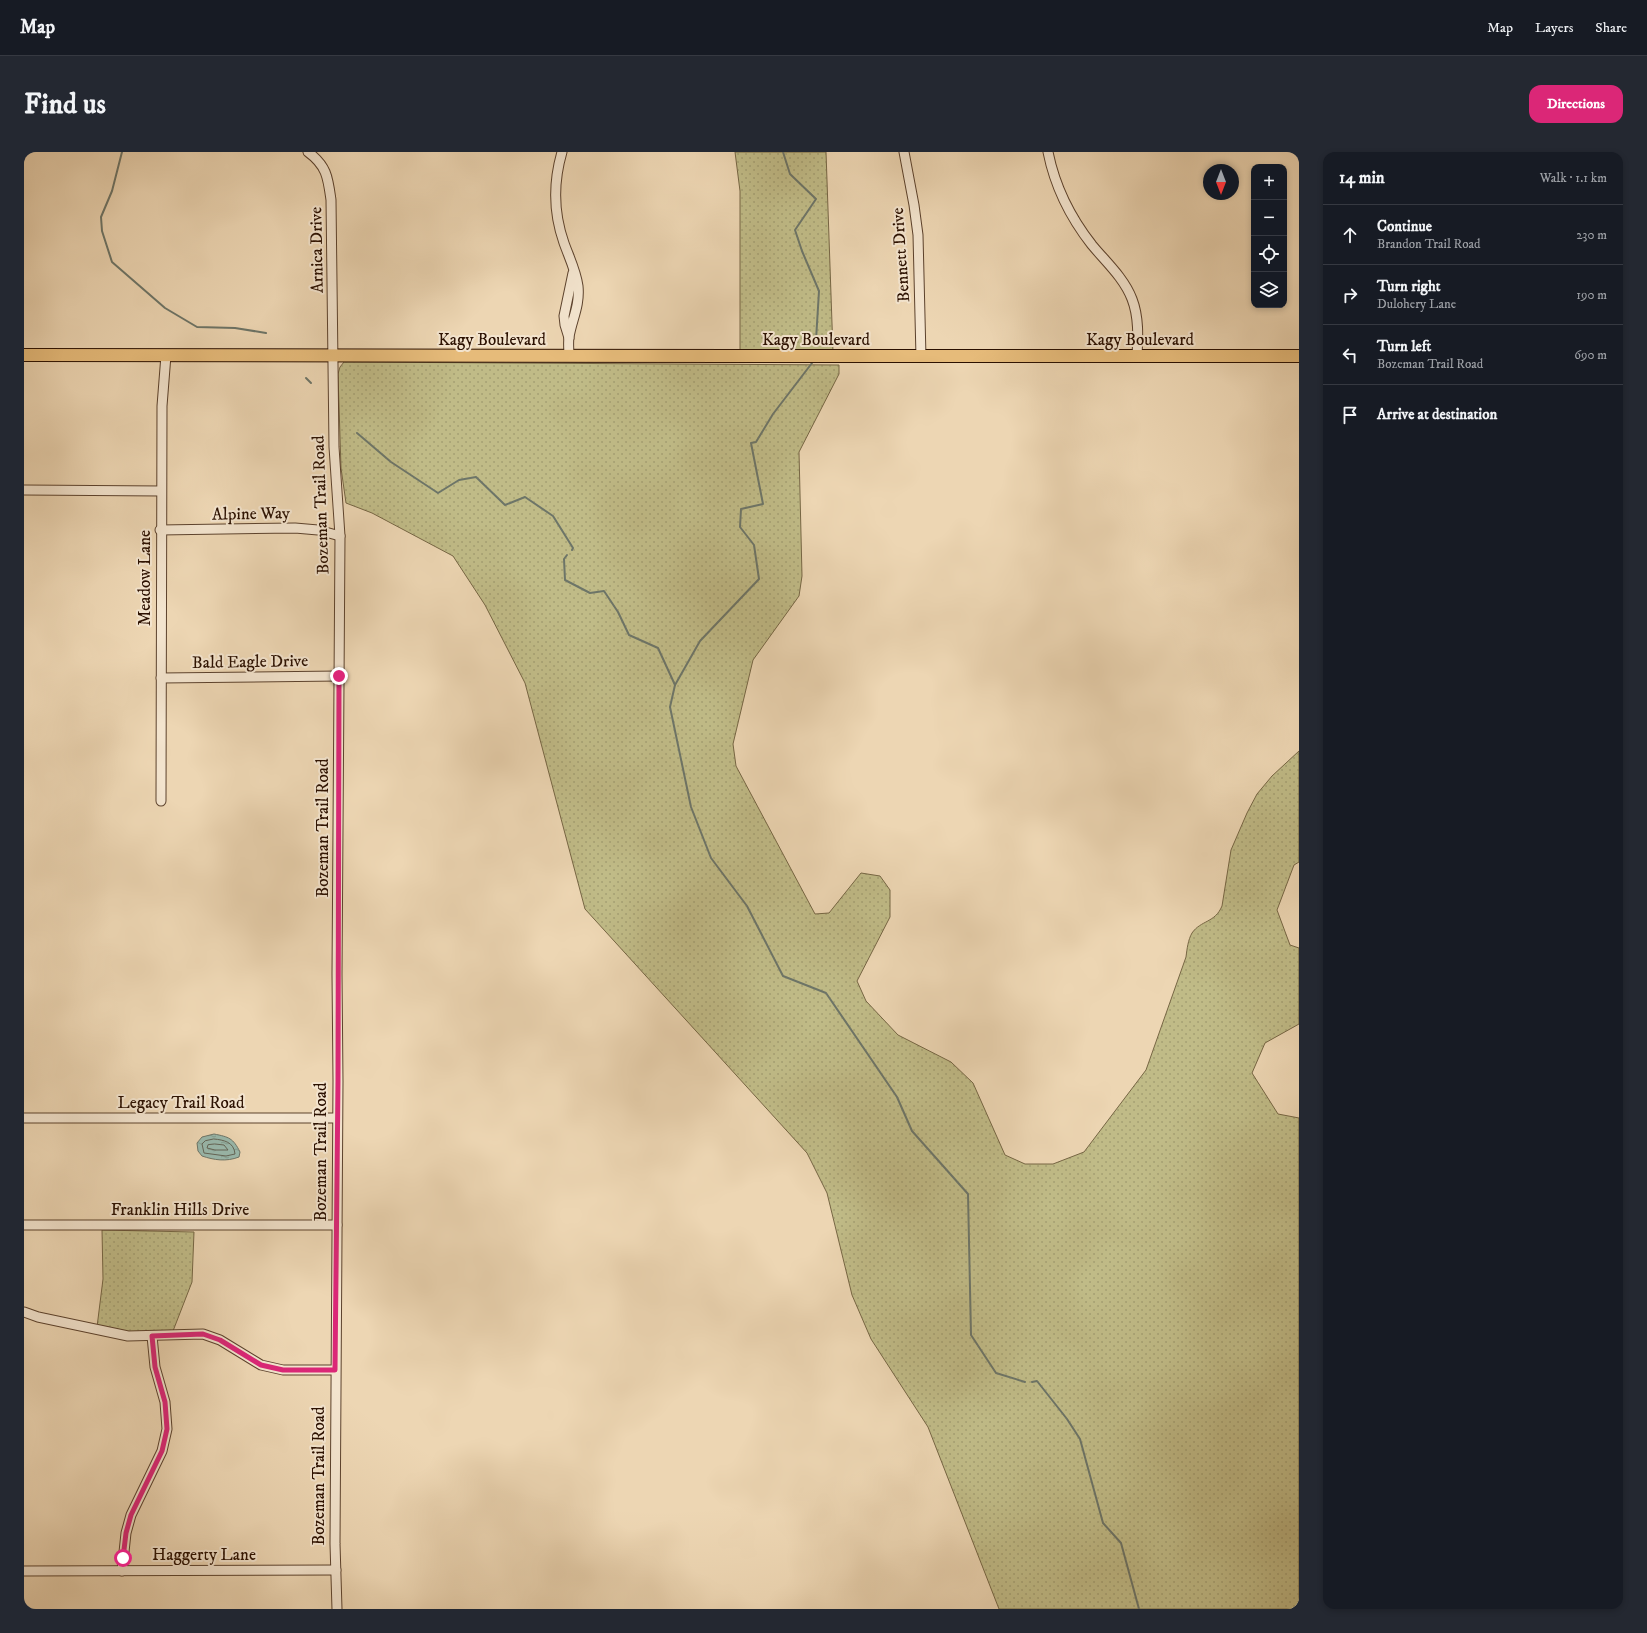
<!DOCTYPE html>
<meta charset="utf-8">
<style>
body{margin:0;font-family:"IM FELL DW Pica",serif;background:#242831;color:#f1f3f6}
.controls{position:absolute;right:12px;top:12px;display:grid;overflow:hidden;border-radius:8px;box-shadow:0 2px 6px #0003}
.controls button{width:36px;height:36px;display:grid;place-items:center;padding:0;border:0;border-bottom:1px solid #363941;background:#171b24;color:#f1f3f6;font:20px sans-serif}
.compass{position:absolute;left:1179px;top:12px;width:36px;height:36px;border-radius:50%;background:#171b24;box-shadow:0 2px 6px #0003;rotate:180deg}
.stop{position:absolute;width:12px;height:12px;margin:-9px;border:3px solid #db2777;border-radius:50%;background:#fff}
.stop.end{background:#db2777;border-color:#fff;box-shadow:0 1px 4px #0008}
.list{margin:0;padding:0;list-style:none}
h2{display:flex;justify-content:space-between;align-items:center;height:52px;margin:0;padding:0 16px;font-size:17px}
h2 small{font-size:13px;font-weight:400;color:#9ea1a6}
.list li{display:grid;grid-template-columns:26px 1fr auto;gap:12px;align-items:center;box-sizing:border-box;height:60px;padding:0 16px;border-top:1px solid #363941}
.list b{display:block;font-size:15px;white-space:nowrap}
.list p{margin:0;font-size:13px;white-space:nowrap;color:#9ea1a6}
.list em{font-size:13px;font-style:normal;color:#9ea1a6}
.icon{flex:none;width:22px;height:22px;fill:none;stroke:currentColor;stroke-width:2;stroke-linecap:round;stroke-linejoin:round}
.map{position:relative;flex:none;width:1275px;height:1457px;overflow:hidden;border-radius:12px}
header{display:flex;align-items:center;gap:24px;box-sizing:border-box;height:56px;padding:0 20px;background:#171b24;border-bottom:1px solid #363941}
header strong{font-size:19px}
nav{display:flex;gap:22px;margin-inline-start:auto;font-size:14px}
.intro{display:flex;align-items:center;justify-content:space-between;box-sizing:border-box;height:96px;padding:0 24px}
h1{margin:0;font-size:28px}
.button{padding:10px 18px;border-radius:12px;background:#db2777;color:#fff;font-size:14px;font-weight:700}
main{display:flex;gap:24px;padding:0 24px}
aside{flex:1;background:#171b24;border-radius:12px;box-shadow:0 2px 6px #0003}
.map>svg:first-child{display:block}
.park{fill:url(#park-dots);stroke:#766644}
.water{fill:url(#water-ripples);stroke:#6d7568}
.lines{fill:none;stroke-linecap:round;stroke-linejoin:round}
.shore{stroke:#626456;stroke-width:1}
.stream{stroke:#6d7568;stroke-width:2}
.minor-casing{stroke:#5c422d;stroke-width:11}
.major-casing{stroke:#2b1000;stroke-width:14}
.minor{stroke:#f3e4ce;stroke-width:9}
.major{stroke:#e6bb7a;stroke-width:12}
.route{stroke:#db2777;stroke-width:5}
.labels{text-anchor:middle;stroke-width:4;stroke-linejoin:round;paint-order:stroke}
.street-label{font-size:17px;fill:#2b1000;stroke:#f3e4ce}
</style>
<header>
<strong>Map</strong>
<nav><a>Map</a><a>Layers</a><a>Share</a></nav>
</header>
<div class="intro"><h1>Find us</h1><a class="button">Directions</a></div>
<main>
<div class="map">
<svg width="1275" height="1457" viewBox="0 0 1275 1457">
<defs>
<pattern id="park-dots" width="8" height="8" patternUnits="userSpaceOnUse"><rect width="8" height="8" fill="#c0bb87"/><path d="M2 2h.1M6 6h.1" fill="none" stroke="#a5a073" stroke-width="1.8" stroke-linecap="round"/></pattern>
<pattern id="water-ripples" width="26" height="14" patternUnits="userSpaceOnUse"><rect width="26" height="14" fill="#99b9ad"/><path d="M2 4q2-2 4 0t4 0M15 11q2-2 4 0t4 0" fill="none" stroke="#849e93"/></pattern>
</defs>
<rect width="100%" height="100%" fill="#edd6b3"/>
<filter id="stains"><feTurbulence type="fractalNoise" baseFrequency=".005" numOctaves="4"/><feColorMatrix values="0 0 0 0 .2 0 0 0 0 .09 0 0 0 0 .02 0 0 0 .5 -.17"/></filter>
<radialGradient id="worn" r=".72"><stop offset=".6" stop-color="#630" stop-opacity="0"/><stop offset="1" stop-color="#630" stop-opacity=".3"/></radialGradient>
<g class="park">
<polygon points="711,0 802,0 809,200 716,201 716,39"/>
<path d="M320 210 815 213V222L775 300 778 424 775 444 729 508 709 592 712 614 791 762 805 761 837 721 856 724 866 738V765L833 829 842 849 874 883 927 910 949 931 981 1003 1001 1012H1029L1060 1000 1122 918 1162 805C1163 797 1164 788 1168 781 1177 768 1191 771 1198 754L1207 698 1223 661 1233 642 1248 624 1275 599V710L1270 713 1253 758 1266 793 1275 796V872L1241 891 1228 921 1254 962 1275 966V1457H975L904 1275 847 1187 828 1143 803 1041 783 1001 561 757 501 531 461 453 429 404 348 361 322 351 317 316 314 222 316 215Z"/>
<polygon points="78,1078 170,1080 168,1130 149,1179 112,1181 73,1175 79,1127"/>
</g>
<path class="water" d="M190 982C205 985 209 986 216 1000L215 1005C202 1010 190 1008 178 1004L174 999 173 991 178 985Z"/>
<g class="lines">
<g class="shore">
<path d="M190 987C200 988 210 990 211 1002L202 1004 180 1001 178 992 181 989Z"/>
<polygon points="191,992 200,993 204,998 191,998 183,996 184,993"/>
</g>
<g class="stream">
<polyline points="98,0 88,39 77,65 78,79 88,110 141,156 173,175 211,176 242,181"/>
<polyline points="759,0 766,22 792,47 771,78 778,99 795,139 792,188"/>
<polyline points="788,208 788,211 749,262 732,290 727,291 739,352 717,357 716,375 730,393 735,427 676,489 651,533 646,555 667,655 687,706 723,754 759,824 802,841 873,945 888,979 944,1042 947,1183 972,1221 1001,1230"/>
<polyline points="282,226 287,231"/>
<polyline points="333,281 367,310 414,341 435,328 452,325 481,353 501,345 529,364 549,396 548,398"/>
<polyline points="543,403 540,407 541,428 566,441 580,439 594,460 605,483 634,496 651,533"/>
<polyline points="1008,1230 1013,1229 1043,1267 1056,1287 1079,1371 1097,1391 1115,1457"/>
</g>
<defs>
<g id="minor">
<path d="M284 0C303 14 304 26 307 48L310 295 316 384 313 822 314 929 311 1392 313 1457"/>
<path d="M538 0C529 31 529 60 540 91 545 105 552 119 554 134 556 154 548 167 545 185 544 191 545 198 545 204"/>
<polyline points="880,0 890,53 894,83 897,205"/>
<path d="M1024 0C1031 35 1046 65 1068 93 1082 110 1100 126 1108 147 1115 165 1114 185 1113 204"/>
<polyline points="545,186 541,173 540,164 549,121"/>
<polyline points="0,338 137,339"/>
<polyline points="136,378 271,376 294,378 316,384"/>
<polyline points="137,526 315,524"/>
<polyline points="137,649 138,254 142,203"/>
<polyline points="0,966 313,966"/>
<polyline points="0,1073 313,1073"/>
<polyline points="0,1160 14,1165 104,1184 179,1182 196,1188 237,1213 259,1218 311,1218"/>
<polyline points="0,1419 312,1418"/>
<polyline points="98,1419 102,1381 107,1363 138,1299 143,1277 141,1250 131,1215 128,1184"/>
</g>
<polyline id="major" points="0,203 713,204 1275,204"/>
</defs>
<use href="#minor" class="minor-casing"/>
<use href="#major" class="major-casing"/>
<use href="#minor" class="minor"/>
<use href="#major" class="major"/>
</g>
<g class="lines">
<polyline class="route" points="99,1406 102,1381 107,1363 138,1299 143,1277 141,1250 131,1215 128,1184 179,1182 196,1188 237,1213 259,1218 311,1218 314,929 315,524"/>
</g>
<g class="labels">
<g class="street-label">
<text transform="translate(292 98) rotate(-91)" y="6">Arnica Drive</text>
<text transform="translate(876 103) rotate(-94)" y="6">Bennett Drive</text>
<text x="468" y="193">Kagy Boulevard</text>
<text x="792" y="193">Kagy Boulevard</text>
<text x="1116" y="193">Kagy Boulevard</text>
<text transform="translate(296 353) rotate(-92)" y="6">Bozeman Trail Road</text>
<text transform="translate(227 361) rotate(-1)" y="6">Alpine Way</text>
<text transform="translate(120 426) rotate(-90)" y="6">Meadow Lane</text>
<text transform="translate(226 509) rotate(-1)" y="6">Bald Eagle Drive</text>
<text transform="translate(298 676) rotate(-90)" y="6">Bozeman Trail Road</text>
<text x="157" y="956">Legacy Trail Road</text>
<text transform="translate(296 1000) rotate(-90)" y="6">Bozeman Trail Road</text>
<text x="156" y="1063">Franklin Hills Drive</text>
<text transform="translate(294 1324) rotate(-90)" y="6">Bozeman Trail Road</text>
<text x="180" y="1408">Haggerty Lane</text>
</g>
</g>
<rect width="100%" height="100%" filter="url(#stains)"/>
<rect width="100%" height="100%" fill="url(#worn)"/>
</svg>
<div class="controls">
<button>+</button>
<button>−</button>
<button><svg class="icon" aria-label="locate" viewBox="0 0 24 24"><circle cx="12" cy="12" r="6"/><path d="M12 2v4M12 18v4M2 12h4M18 12h4"/></svg></button>
<button><svg class="icon" aria-label="layers" viewBox="0 0 24 24"><path d="M12 4l9 5-9 5-9-5zM3 14l9 5 9-5"/></svg></button>
</div>
<svg class="compass" viewBox="-18 -18 36 36"><path d="M0-13l5 13h-10z" fill="#e53935"/><path d="M0 13l5-13h-10z" fill="#9ea1a6"/></svg>
<div class="stop" style="left:99px;top:1406px"></div>
<div class="stop end" style="left:315px;top:524px"></div>
</div>
<aside>
<h2>14 min<small>Walk · 1.1 km</small></h2>
<ul class="list">
<li><svg class="icon" aria-label="ahead" viewBox="0 0 24 24"><path d="M12 20V5M6 11l6-6 6 6"/></svg><div><b>Continue</b><p>Brandon Trail Road</p></div><em>230 m</em></li>
<li><svg class="icon" aria-label="right" viewBox="0 0 24 24"><path d="M7 20v-9h11M14 6l5 5-5 5"/></svg><div><b>Turn right</b><p>Dulohery Lane</p></div><em>190 m</em></li>
<li><svg class="icon" aria-label="left" viewBox="0 0 24 24"><path d="M17 20v-9H6M10 6l-5 5 5 5"/></svg><div><b>Turn left</b><p>Bozeman Trail Road</p></div><em>690 m</em></li>
<li><svg class="icon" aria-label="arrive" viewBox="0 0 24 24"><path d="M6 21V4h12l-3 4 3 4H6"/></svg><div><b>Arrive at destination</b></div></li>
</ul>
</aside>
</main>
